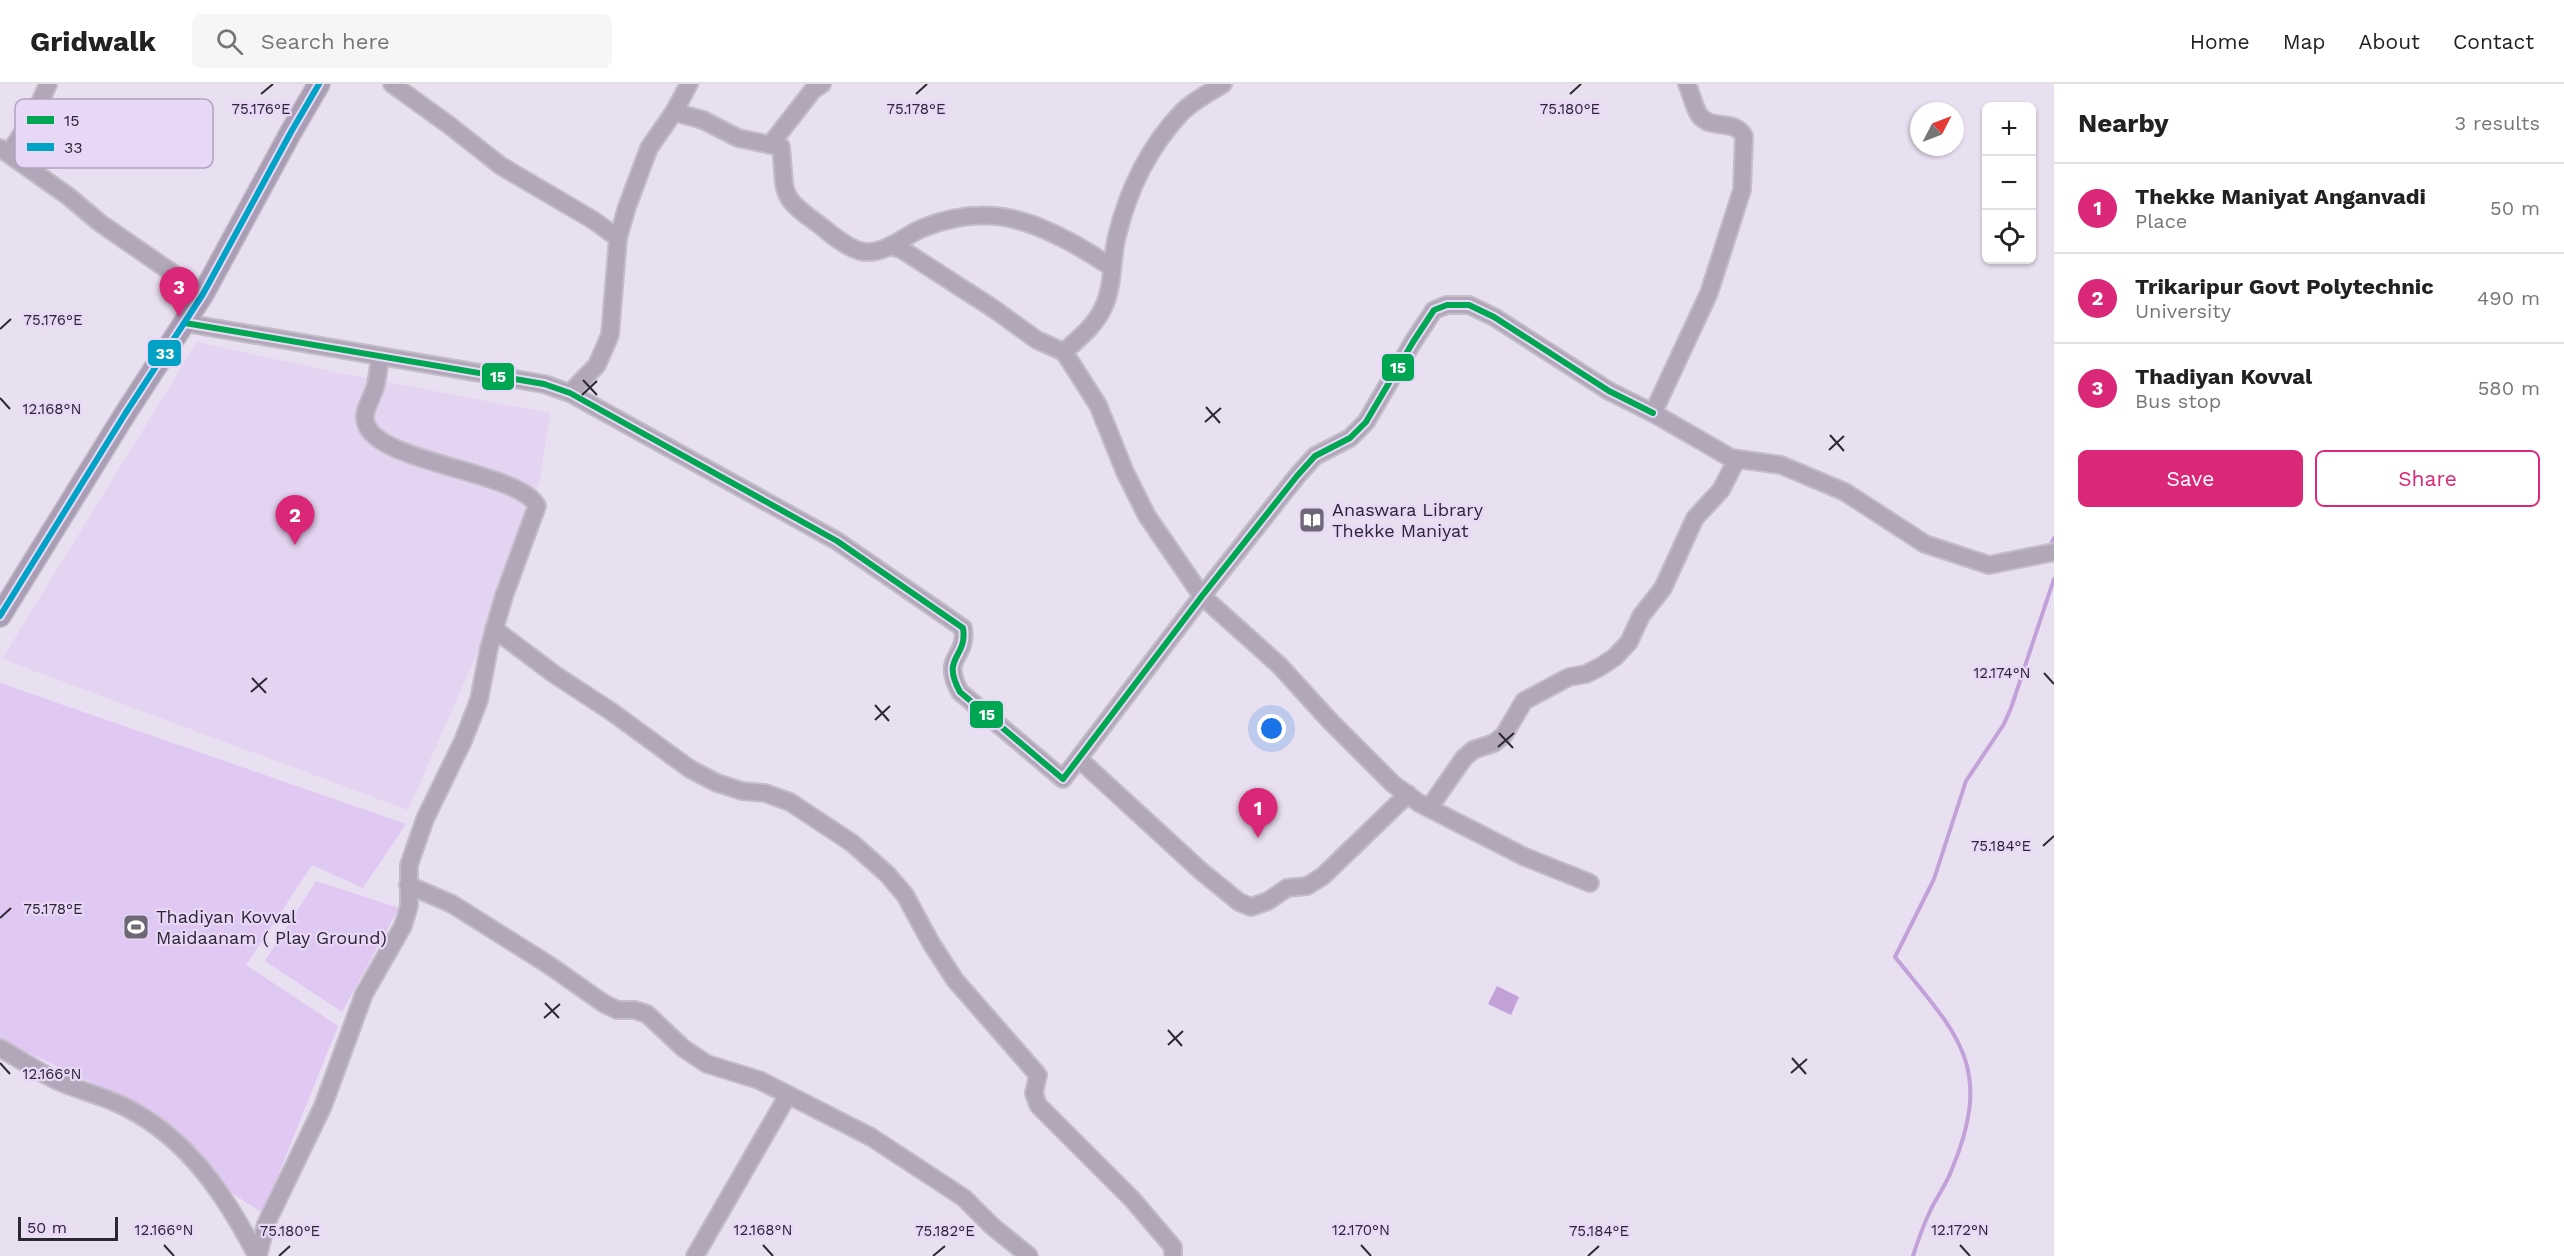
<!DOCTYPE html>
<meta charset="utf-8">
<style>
body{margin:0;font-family:"Work Sans",sans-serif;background:#f6f6f6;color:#222}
.controls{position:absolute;right:18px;top:18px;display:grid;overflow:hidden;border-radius:9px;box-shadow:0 2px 4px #0004}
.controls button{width:54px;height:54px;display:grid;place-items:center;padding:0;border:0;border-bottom:2px solid #e0e0e0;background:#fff;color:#222;font:30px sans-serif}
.compass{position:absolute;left:1910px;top:18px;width:54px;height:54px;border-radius:50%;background:#fff;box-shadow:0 2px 4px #0004;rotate:48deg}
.scale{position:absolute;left:18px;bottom:15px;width:100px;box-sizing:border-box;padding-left:6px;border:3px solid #2d2633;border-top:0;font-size:16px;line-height:21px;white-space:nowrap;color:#2d2633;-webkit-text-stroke:4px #e9d7f8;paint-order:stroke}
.you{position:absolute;left:1272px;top:645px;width:21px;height:21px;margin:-15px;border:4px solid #fff;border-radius:50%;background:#1a73e8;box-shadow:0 0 0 9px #1a73e833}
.badge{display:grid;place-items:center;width:39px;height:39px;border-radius:50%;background:#db2777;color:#fff;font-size:20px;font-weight:700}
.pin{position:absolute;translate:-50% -50px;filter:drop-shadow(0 2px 3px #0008)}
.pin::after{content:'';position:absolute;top:32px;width:21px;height:18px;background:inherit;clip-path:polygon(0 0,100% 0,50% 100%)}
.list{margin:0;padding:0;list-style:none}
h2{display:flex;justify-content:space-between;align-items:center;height:78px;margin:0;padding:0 24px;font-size:26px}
h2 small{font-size:20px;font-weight:400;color:#767676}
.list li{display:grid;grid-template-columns:39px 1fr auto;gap:18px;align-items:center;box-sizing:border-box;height:90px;padding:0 24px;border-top:2px solid #e0e0e0}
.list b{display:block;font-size:22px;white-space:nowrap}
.list p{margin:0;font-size:20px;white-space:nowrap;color:#767676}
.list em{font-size:20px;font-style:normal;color:#767676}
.actions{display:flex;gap:12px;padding:18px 24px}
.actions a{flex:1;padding:14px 0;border:2px solid #db2777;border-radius:9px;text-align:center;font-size:21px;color:#db2777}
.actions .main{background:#db2777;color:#fff}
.icon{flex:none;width:33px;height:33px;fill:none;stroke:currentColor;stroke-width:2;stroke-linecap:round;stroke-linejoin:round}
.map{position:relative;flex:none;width:2054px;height:1172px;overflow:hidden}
header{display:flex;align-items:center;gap:36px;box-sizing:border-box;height:84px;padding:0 30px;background:#fff;border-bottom:2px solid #e0e0e0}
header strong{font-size:28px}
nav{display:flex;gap:33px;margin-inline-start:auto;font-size:21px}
.search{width:420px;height:54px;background:#f6f6f6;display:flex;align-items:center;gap:15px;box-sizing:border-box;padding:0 21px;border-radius:9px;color:#767676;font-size:22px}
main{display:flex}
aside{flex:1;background:#fff}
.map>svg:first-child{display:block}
.built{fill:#e4d3f1}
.green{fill:#dfc8f1}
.water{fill:#c1a1d8}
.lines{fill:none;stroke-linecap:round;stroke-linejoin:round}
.stream{stroke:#c1a1d8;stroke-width:4}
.minor-casing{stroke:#c3bcc9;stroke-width:20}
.major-casing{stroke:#c3bcc9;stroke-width:24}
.minor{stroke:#b1a7b8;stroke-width:16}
.major{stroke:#aa9eb4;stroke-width:21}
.bus-1-casing{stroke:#e9d7f8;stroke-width:10}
.bus-2-casing{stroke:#e9d7f8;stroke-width:10}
.bus-1{stroke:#00a651;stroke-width:6}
.bus-2{stroke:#02a2c6;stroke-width:6}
.ticks{fill:none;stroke:#2d2633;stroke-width:2}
.labels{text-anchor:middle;stroke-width:4.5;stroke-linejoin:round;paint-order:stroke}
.poi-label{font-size:18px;fill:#2d2633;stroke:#e9d7f8;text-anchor:start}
.key{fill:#e9d7f8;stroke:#b1a2bd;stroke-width:1.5}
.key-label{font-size:16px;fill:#2d2633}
.ticks-label{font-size:15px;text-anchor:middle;fill:#2d2633;stroke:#e9d7f8;stroke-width:4.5;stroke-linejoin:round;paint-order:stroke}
.line-badge{stroke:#e9d7f8;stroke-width:2}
.badge-label{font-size:16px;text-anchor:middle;font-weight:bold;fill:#fff}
</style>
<header>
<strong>Gridwalk</strong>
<div class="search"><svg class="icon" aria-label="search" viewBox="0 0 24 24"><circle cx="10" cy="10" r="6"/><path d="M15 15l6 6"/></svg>Search here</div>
<nav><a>Home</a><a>Map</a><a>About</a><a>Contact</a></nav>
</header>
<main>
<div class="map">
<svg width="2054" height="1172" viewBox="0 0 2054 1172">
<rect width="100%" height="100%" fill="#e8dff0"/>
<polygon class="built" points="197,258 339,289 550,329 540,395 496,526 408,726 2,575"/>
<g class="green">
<polygon points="0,599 406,740 363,804 312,781 246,881 338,942 263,1129 221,1102 125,1015 0,955"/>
<polygon points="316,797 399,824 342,928 265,877"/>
</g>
<polygon class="water" points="1497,902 1519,913 1511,931 1488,920"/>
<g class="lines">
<g class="stream">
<polyline points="2052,458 2054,454"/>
<path d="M1913 1172C1918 1156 1924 1140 1931 1125 1938 1111 1947 1099 1952 1085 1995 982 1957 950 1895 873L1934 795 1966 697 2004 640 2011 624 2054 495"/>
</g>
<defs>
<g id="minor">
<polyline points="392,0 449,41 501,82 593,136 618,154"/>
<path d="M1687 0C1691 9 1694 23 1699 31 1711 47 1734 34 1744 52L1742 106 1709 209 1653 329 1731 374 1781 381 1845 408 1925 460 1989 481 2054 468"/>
<path d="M674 28 703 36 738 54 781 63C786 113 778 111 821 142 832 151 846 163 860 167 883 173 903 152 923 144 945 135 970 130 995 132 1033 135 1080 162 1111 183"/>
<polyline points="770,61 813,6 822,0"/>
<polyline points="0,64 68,112 100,139 203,210"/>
<polyline points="9,69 35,30 48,0"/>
<path d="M890 162 901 165 994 225 1037 256 1064 268C1078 255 1095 242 1103 224 1114 202 1111 175 1117 152 1128 106 1149 63 1182 28 1193 17 1210 8 1223 0"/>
<path d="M185 239 544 300 570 309 837 457 963 544C968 575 940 571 960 608L1063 695 1202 512 1297 392 1315 372 1350 354 1366 338 1413 258 1434 226 1447 221H1469L1494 233 1609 307 1653 329"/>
<polyline points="1064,268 1098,321 1125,388 1147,432 1202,512 1279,581 1331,638 1393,700 1419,719 1525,773 1590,799"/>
<polyline points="570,309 597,281 610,251 618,154 627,123 649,64 674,28 689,0"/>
<polyline points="494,545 554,590 612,628 690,685 717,699 742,707 765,709 790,718 852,759 887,790 905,811 931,859 955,896 1038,991 1034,1009 1038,1021 1132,1115 1173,1163 1173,1172"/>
<polyline points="1079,675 1201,787 1239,818 1251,823 1268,817 1287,804 1307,802 1323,792 1408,710"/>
<polyline points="1429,724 1464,674 1473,666 1494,659 1504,651 1524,617 1569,593 1586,590 1600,583 1615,573 1629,558 1641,532 1663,504 1695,434 1721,406 1737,375"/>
<polyline points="408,801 452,820 549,881 603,919 617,926 635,926 647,930 683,964 707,980 759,996 871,1053 964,1114 992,1142 1029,1172"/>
<path d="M0 964C20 975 40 989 60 998 83 1008 108 1013 129 1025 189 1056 227 1114 257 1172"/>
<path d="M258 1172 266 1140 323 1022 364 910 403 842 409 822V781L425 735 463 657 479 616 489 564 504 512 537 422C519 386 368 379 365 335 364 324 374 311 376 300 378 291 379 281 380 272"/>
<polyline points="695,1172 788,1011"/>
</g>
<polyline id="major" points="0,532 125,330 203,210 291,48 319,0"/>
</defs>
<use href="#minor" class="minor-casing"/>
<use href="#major" class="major-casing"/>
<use href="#minor" class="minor"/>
<use href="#major" class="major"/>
<defs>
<path id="bus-1" d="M185 239 544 300 570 309 837 457 963 544C968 575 940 571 960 608L1063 695 1202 512 1297 392 1315 372 1350 354 1366 338 1413 258 1434 226 1447 221H1469L1494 233 1609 307 1653 329"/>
<polyline id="bus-2" points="0,532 125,330 203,210 291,48 319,0"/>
</defs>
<use href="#bus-1" class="bus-1-casing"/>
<use href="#bus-2" class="bus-2-casing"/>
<use href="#bus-1" class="bus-1"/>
<use href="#bus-2" class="bus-2"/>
</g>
<path class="ticks" d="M261 10 273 0M916 10 927 0M1570 10 1581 0M0 245 11 235M583 296 597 311M582 311 597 297M0 314 10 325M1206 323 1220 339M1205 338 1221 324M1830 351 1844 367M1829 366 1844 352M2044 589 2054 600M252 594 266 609M251 608 267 594M875 621 889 637M875 636 890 622M1499 649 1513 664M1498 663 1514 649M2043 762 2054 752M0 834 11 824M545 919 559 934M544 934 560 920M1168 946 1182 962M1168 961 1183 947M1792 974 1806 990M0 979 10 990M1791 989 1807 975M164 1161 174 1172M763 1161 773 1172M1361 1161 1371 1172M1960 1161 1970 1172M279 1172 290 1162M933 1172 945 1162M1588 1172 1599 1162"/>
<defs>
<symbol id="library-square" viewBox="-11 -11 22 22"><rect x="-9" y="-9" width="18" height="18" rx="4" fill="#6e6775" stroke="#e9d7f8"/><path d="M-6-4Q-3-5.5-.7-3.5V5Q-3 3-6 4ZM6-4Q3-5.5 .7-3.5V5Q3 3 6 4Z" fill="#fff"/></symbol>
<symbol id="stadium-square" viewBox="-11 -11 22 22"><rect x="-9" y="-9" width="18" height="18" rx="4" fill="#6e6775" stroke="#e9d7f8"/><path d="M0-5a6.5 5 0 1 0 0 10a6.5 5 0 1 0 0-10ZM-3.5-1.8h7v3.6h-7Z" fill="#fff"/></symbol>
</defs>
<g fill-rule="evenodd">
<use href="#library-square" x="1297" y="421" width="30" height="30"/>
<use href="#stadium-square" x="121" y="828" width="30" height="30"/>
</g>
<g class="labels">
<g class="poi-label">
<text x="1332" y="432">Anaswara Library<tspan x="1332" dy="21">Thekke Maniyat</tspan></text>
<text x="156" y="839">Thadiyan Kovval<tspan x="156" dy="21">Maidaanam ( Play Ground)</tspan></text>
</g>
</g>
<rect x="15" y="15" width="198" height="69" rx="9" class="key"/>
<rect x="27" y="32" width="27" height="8" fill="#00a651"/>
<rect x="27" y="59" width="27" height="8" fill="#02a2c6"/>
<g class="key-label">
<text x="64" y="42">15</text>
<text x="64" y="69">33</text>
</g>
<g class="ticks-label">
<text x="261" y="30">75.176°E</text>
<text x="916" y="30">75.178°E</text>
<text x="1570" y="30">75.180°E</text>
<text x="53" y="241">75.176°E</text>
<text x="52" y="330">12.168°N</text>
<text x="2002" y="594">12.174°N</text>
<text x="2001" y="767">75.184°E</text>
<text x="53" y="830">75.178°E</text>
<text x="52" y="995">12.166°N</text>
<text x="164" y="1151">12.166°N</text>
<text x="763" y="1151">12.168°N</text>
<text x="1361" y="1151">12.170°N</text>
<text x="1960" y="1151">12.172°N</text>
<text x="290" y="1152">75.180°E</text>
<text x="945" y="1152">75.182°E</text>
<text x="1599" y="1152">75.184°E</text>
</g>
<g class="line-badge">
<rect x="147" y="255" width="35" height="28" rx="6" fill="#02a2c6"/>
<rect x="1381" y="269" width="34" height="29" rx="6" fill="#00a651"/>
<rect x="481" y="278" width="34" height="29" rx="6" fill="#00a651"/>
<rect x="969" y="616" width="35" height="29" rx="6" fill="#00a651"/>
</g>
<g class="badge-label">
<text x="165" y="275">33</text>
<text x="1398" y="289">15</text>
<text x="498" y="298">15</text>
<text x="987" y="636">15</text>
</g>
</svg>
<div class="controls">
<button>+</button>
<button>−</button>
<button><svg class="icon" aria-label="locate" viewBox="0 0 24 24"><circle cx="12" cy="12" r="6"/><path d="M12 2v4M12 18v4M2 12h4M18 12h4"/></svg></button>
</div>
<svg class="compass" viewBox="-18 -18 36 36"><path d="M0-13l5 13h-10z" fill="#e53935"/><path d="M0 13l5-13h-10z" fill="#767676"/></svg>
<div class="scale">50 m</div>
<div class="you"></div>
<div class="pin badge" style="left:1258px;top:754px">1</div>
<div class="pin badge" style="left:295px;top:461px">2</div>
<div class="pin badge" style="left:179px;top:233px">3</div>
</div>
<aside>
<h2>Nearby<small>3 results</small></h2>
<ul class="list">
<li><span class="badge">1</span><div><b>Thekke Maniyat Anganvadi</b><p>Place</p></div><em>50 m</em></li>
<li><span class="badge">2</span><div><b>Trikaripur Govt Polytechnic</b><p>University</p></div><em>490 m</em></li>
<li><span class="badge">3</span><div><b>Thadiyan Kovval</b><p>Bus stop</p></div><em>580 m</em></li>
</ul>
<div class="actions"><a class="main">Save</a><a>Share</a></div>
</aside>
</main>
